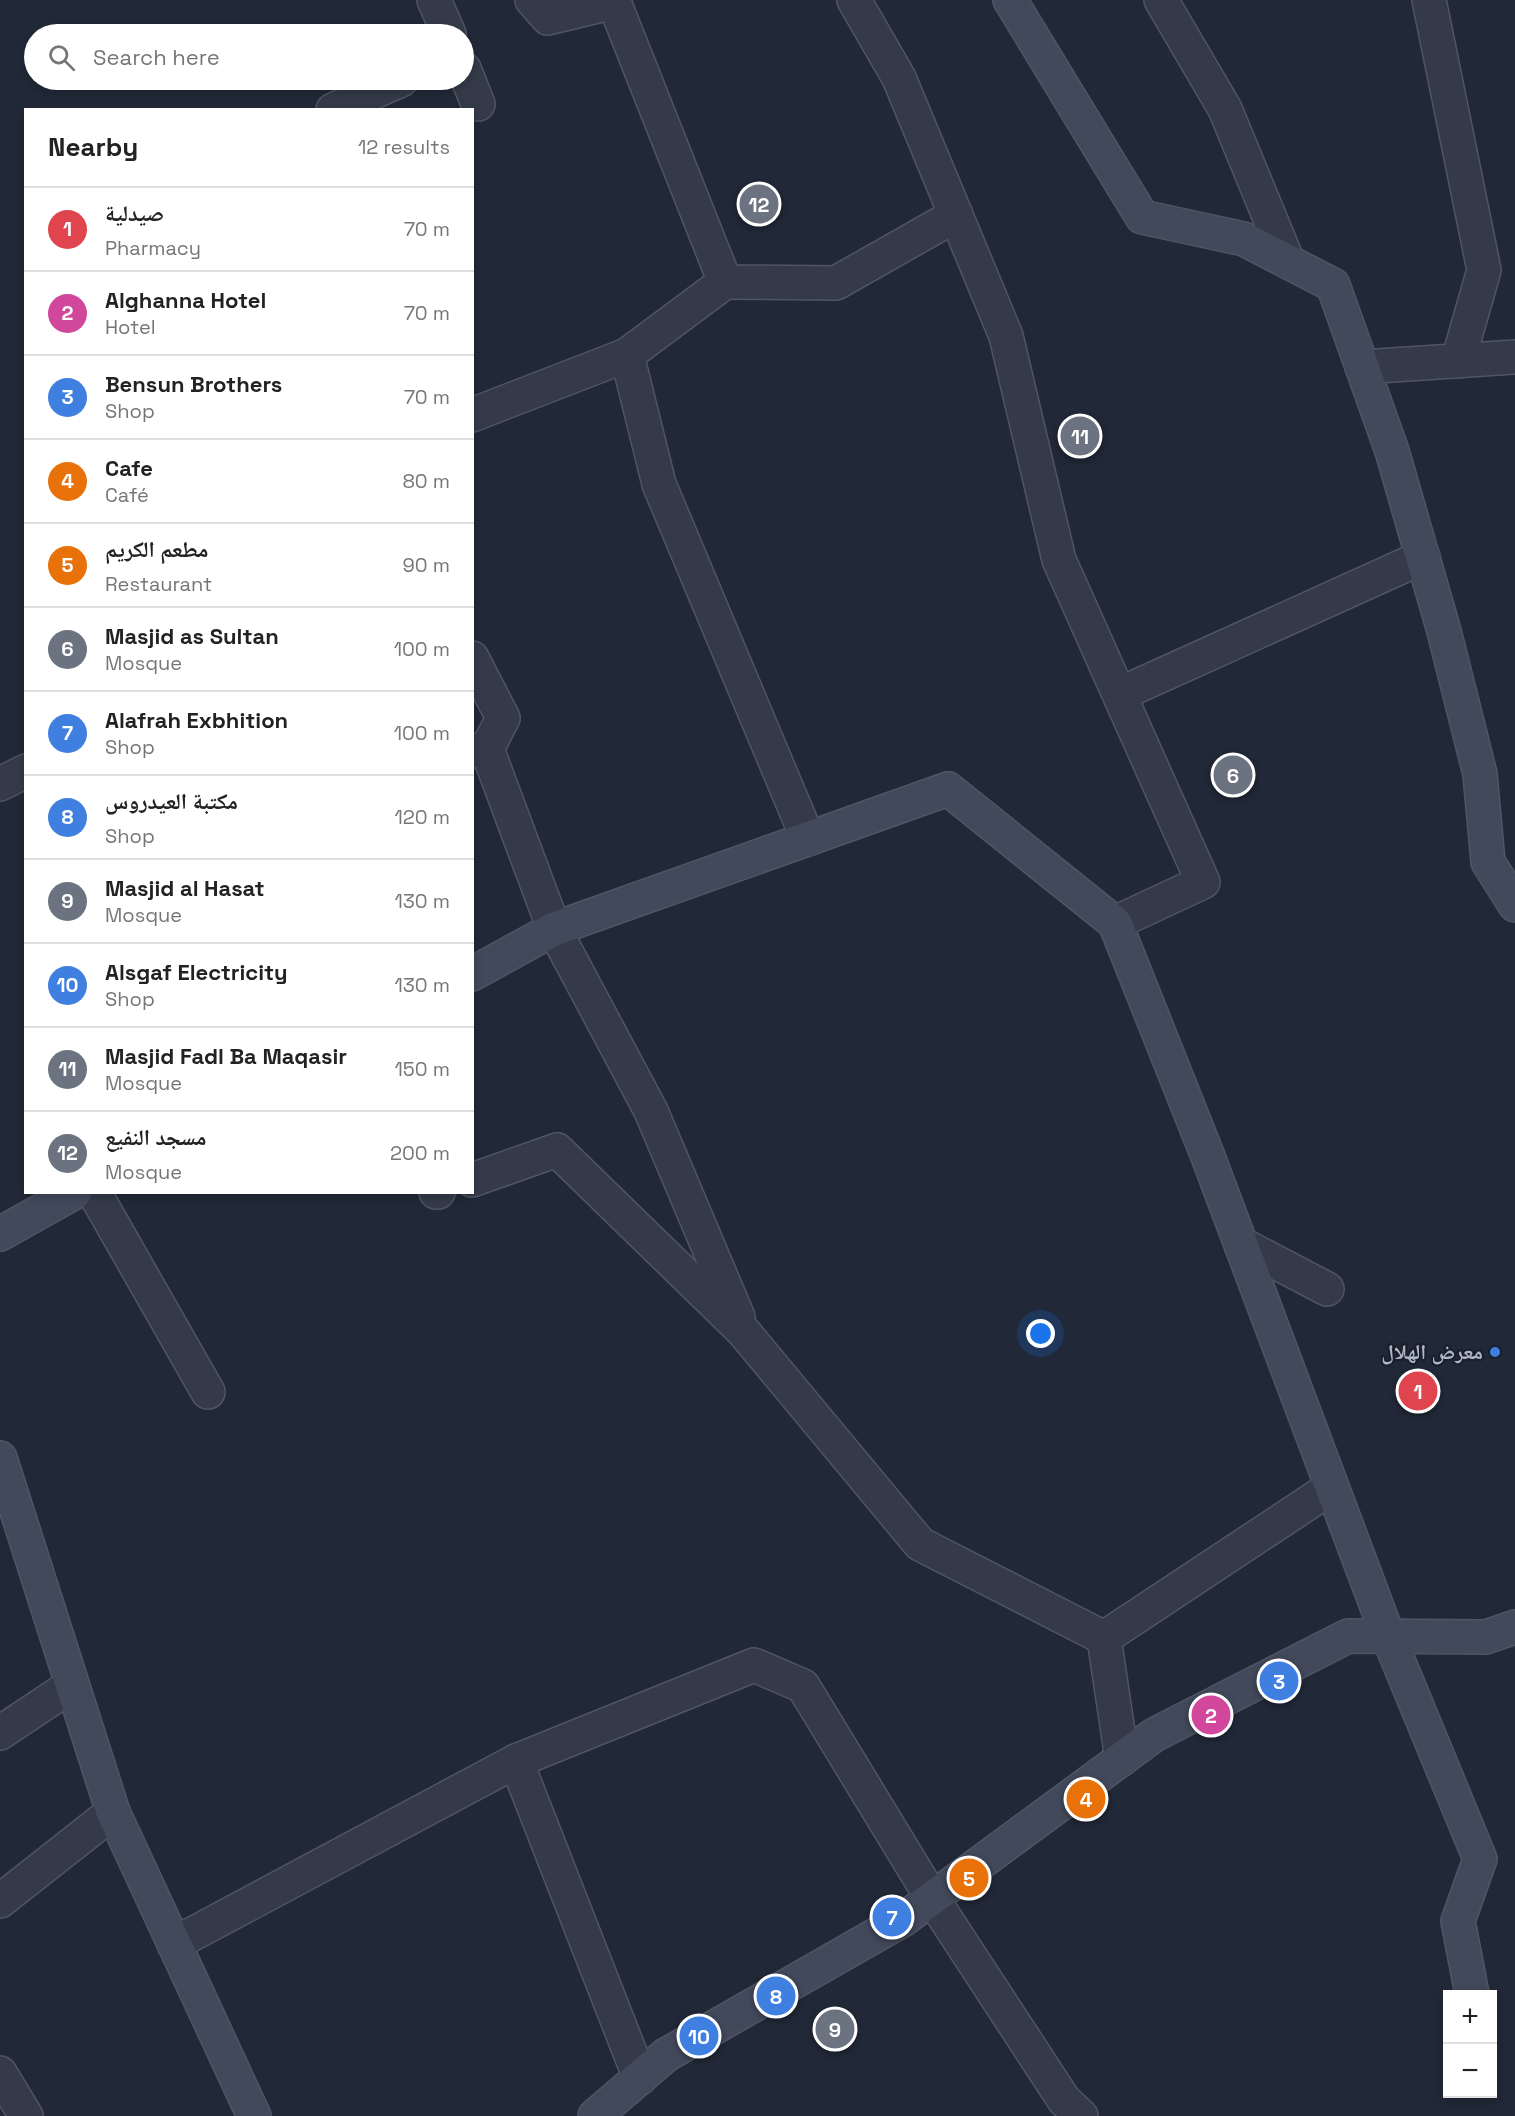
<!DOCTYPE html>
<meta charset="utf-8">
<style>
body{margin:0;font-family:"Space Grotesk","Noto Naskh Arabic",sans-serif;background:#f6f6f6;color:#222}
.controls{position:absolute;right:18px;bottom:18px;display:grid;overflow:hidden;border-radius:0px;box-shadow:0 3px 9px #0003}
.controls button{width:54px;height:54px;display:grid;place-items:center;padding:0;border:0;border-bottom:2px solid #e0e0e0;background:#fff;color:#222;font:30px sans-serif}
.you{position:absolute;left:1041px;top:1334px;width:21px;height:21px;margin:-15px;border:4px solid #fff;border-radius:50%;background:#1a73e8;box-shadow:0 0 0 9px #1a73e833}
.badge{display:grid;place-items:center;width:39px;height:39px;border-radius:50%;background:#d93025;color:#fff;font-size:20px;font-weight:700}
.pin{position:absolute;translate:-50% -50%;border:3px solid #fff;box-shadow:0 2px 6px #0006}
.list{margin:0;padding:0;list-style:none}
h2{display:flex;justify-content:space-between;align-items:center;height:78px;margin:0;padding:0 24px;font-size:26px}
h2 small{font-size:20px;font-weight:400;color:#767676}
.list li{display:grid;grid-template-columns:39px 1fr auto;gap:18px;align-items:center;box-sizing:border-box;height:84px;padding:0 24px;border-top:2px solid #e0e0e0}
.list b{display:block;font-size:22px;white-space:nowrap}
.list p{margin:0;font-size:20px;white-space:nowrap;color:#767676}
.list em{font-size:20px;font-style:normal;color:#767676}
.icon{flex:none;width:33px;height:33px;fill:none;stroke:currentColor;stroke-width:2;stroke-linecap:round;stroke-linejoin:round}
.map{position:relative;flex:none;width:1515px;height:2116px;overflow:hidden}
.search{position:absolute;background:#fff;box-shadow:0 3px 9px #0003;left:24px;top:24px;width:450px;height:66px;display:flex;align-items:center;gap:15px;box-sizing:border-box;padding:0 21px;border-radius:33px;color:#767676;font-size:22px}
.panel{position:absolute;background:#fff;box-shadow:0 3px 9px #0003;left:24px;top:108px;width:450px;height:1086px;border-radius:0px}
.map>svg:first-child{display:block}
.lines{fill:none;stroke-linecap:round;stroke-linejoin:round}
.street-casing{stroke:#4f5562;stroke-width:36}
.secondary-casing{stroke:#4f5562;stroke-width:36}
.street{stroke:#343a48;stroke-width:33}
.secondary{stroke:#42495b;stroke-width:33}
.shop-dot{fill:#3f7fe0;stroke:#1a1f2c;stroke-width:2}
.labels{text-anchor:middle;stroke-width:4.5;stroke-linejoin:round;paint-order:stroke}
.poi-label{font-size:21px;font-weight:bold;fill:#aeb5c4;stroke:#1a1f2c;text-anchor:end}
</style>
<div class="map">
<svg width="1515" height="2116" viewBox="0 0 1515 2116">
<rect width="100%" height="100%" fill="#212837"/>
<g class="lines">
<defs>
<g id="street">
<polyline points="434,0 449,34"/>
<polyline points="532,0 548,18 614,2 725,282 836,283 956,215"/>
<polyline points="854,0 899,78 1006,336 1059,560 1203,882 1115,923"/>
<polyline points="1161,0 1225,109 1288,262"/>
<polyline points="1429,0 1484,270 1458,361"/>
<polyline points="464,69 478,104"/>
<polyline points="333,110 401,80"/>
<polyline points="627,355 659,484 808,839"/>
<polyline points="1362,367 1515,357"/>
<polyline points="472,415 627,355 725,282"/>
<polyline points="472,658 503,718 487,749"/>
<polyline points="1120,694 1423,557"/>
<polyline points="472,751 487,749 554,929 651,1111 738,1317"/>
<polyline points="0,784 26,771"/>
<polyline points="472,1180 557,1150 743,1331 920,1544 1104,1638"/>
<polyline points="94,1192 208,1392"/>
<polyline points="436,1192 438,1192"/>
<polyline points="1241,1244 1327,1289"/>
<polyline points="0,1733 72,1685"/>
<polyline points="1122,1759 1104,1638 1332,1487"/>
<polyline points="516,1761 640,2078"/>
<polyline points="0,1901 113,1812"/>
<polyline points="174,1944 516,1761 754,1665 803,1686 932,1898 1064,2100 1081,2116"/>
<polyline points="0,2073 26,2116"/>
</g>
<g id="secondary">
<polyline points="1010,0 1142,217 1244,239 1333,285 1392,451 1444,631 1480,774 1488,862 1515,905"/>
<polyline points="472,974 554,929 948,789 1115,923 1207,1154 1388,1636 1480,1859 1458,1921 1472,1994"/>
<polyline points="0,1234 75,1192"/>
<polyline points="0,1458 113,1812 254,2116"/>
<polyline points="595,2116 666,2055 904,1919 1154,1735 1348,1636 1486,1637 1515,1627"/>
</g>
</defs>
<use href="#street" class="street-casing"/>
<use href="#secondary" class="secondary-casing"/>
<use href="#street" class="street"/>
<use href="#secondary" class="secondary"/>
</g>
<circle class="shop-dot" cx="1495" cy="1352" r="6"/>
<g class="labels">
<g class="poi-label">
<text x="1483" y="1359">معرض الهلال</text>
</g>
</g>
</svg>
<div class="controls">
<button>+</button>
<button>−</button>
</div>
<div class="you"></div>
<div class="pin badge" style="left:1418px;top:1391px;background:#e0444e">1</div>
<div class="pin badge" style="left:1211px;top:1715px;background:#d1479c">2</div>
<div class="pin badge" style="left:1279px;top:1681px;background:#3f7fe0">3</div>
<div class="pin badge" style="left:1086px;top:1799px;background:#e8710a">4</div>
<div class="pin badge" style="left:969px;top:1878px;background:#e8710a">5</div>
<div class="pin badge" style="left:1233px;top:775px;background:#6b7280">6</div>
<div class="pin badge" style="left:892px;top:1917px;background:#3f7fe0">7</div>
<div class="pin badge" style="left:776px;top:1996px;background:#3f7fe0">8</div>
<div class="pin badge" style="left:835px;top:2029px;background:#6b7280">9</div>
<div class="pin badge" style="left:699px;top:2036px;background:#3f7fe0">10</div>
<div class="pin badge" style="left:1080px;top:436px;background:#6b7280">11</div>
<div class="pin badge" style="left:759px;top:204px;background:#6b7280">12</div>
<div class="search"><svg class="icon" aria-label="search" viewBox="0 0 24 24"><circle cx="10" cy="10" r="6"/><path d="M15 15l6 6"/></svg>Search here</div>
<section class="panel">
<h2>Nearby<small>12 results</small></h2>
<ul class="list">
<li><span class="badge" style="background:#e0444e">1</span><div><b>صيدلية</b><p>Pharmacy</p></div><em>70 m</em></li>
<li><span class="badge" style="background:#d1479c">2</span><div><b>Alghanna Hotel</b><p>Hotel</p></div><em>70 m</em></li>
<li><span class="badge" style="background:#3f7fe0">3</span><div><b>Bensun Brothers</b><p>Shop</p></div><em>70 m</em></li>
<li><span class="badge" style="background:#e8710a">4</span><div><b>Cafe</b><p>Café</p></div><em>80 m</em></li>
<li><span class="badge" style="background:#e8710a">5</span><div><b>مطعم الكريم</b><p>Restaurant</p></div><em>90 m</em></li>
<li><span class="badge" style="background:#6b7280">6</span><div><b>Masjid as Sultan</b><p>Mosque</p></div><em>100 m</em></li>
<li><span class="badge" style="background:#3f7fe0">7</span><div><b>Alafrah Exbhition</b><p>Shop</p></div><em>100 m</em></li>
<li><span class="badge" style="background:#3f7fe0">8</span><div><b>مكتبة العيدروس</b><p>Shop</p></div><em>120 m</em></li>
<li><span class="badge" style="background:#6b7280">9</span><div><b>Masjid al Hasat</b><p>Mosque</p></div><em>130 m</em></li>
<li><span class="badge" style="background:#3f7fe0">10</span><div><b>Alsgaf Electricity</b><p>Shop</p></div><em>130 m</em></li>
<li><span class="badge" style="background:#6b7280">11</span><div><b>Masjid Fadl Ba Maqasir</b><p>Mosque</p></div><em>150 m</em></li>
<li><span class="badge" style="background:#6b7280">12</span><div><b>مسجد النفيع</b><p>Mosque</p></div><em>200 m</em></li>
</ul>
</section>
</div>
